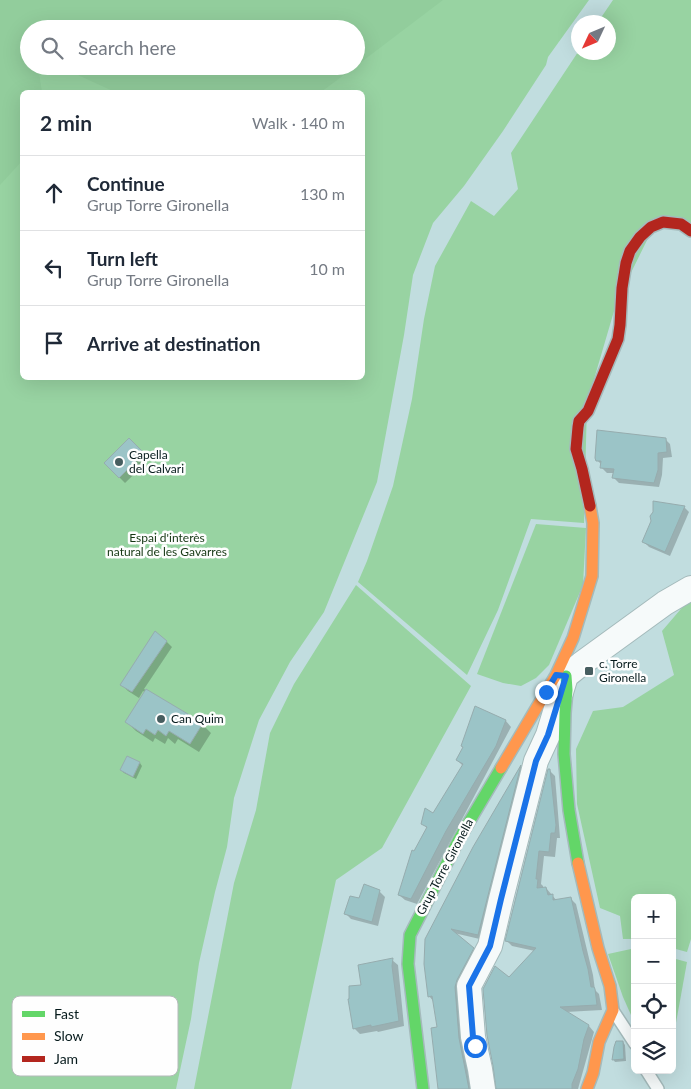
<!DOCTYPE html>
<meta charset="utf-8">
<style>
body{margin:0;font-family:Lato,sans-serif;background:#f2f2f3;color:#1f2937}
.controls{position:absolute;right:15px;bottom:15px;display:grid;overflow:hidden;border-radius:8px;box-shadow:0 5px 20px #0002}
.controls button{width:45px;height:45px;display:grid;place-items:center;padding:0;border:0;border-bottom:1px solid #e0e1e3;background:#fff;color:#1f2937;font:25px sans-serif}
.compass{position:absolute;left:571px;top:15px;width:45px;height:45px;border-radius:50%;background:#fff;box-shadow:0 5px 20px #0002;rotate:226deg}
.stop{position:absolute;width:15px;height:15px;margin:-11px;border:4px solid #1a73e8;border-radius:50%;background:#fff}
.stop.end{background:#1a73e8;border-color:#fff;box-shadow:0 1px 5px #0008}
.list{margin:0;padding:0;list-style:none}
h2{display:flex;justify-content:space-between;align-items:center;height:65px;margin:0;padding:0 20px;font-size:21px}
h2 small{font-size:16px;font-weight:400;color:#747a83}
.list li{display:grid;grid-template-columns:32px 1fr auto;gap:15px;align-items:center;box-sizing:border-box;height:75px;padding:0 20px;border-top:1px solid #e0e1e3}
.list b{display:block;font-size:19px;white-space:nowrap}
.list p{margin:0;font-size:16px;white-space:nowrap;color:#747a83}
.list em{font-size:16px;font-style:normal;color:#747a83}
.icon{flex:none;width:28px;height:28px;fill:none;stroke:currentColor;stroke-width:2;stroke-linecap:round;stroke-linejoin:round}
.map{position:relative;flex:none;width:691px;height:1089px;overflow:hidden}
.search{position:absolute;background:#fff;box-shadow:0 5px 20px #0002;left:20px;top:20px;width:345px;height:55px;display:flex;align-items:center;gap:12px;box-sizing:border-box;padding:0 18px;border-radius:28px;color:#747a83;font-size:19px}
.panel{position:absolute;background:#fff;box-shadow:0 5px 20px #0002;left:20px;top:90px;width:345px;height:290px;border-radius:8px}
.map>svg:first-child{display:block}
.green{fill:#98d3a2;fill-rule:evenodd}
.forest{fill:#92cd9c}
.shadow{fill:#0003}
.building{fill:#9bc4c7;stroke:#96acae}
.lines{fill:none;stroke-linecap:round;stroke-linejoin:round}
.lane-casing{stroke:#a4babb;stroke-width:14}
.street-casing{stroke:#a4babb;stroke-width:26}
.fast-casing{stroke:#a4babb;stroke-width:14}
.slow-casing{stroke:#a4babb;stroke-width:14}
.jam-casing{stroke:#a4babb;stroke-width:14}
.lane{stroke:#f6fafa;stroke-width:11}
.street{stroke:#f6fafa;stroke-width:24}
.fast{stroke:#63d668;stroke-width:11}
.slow{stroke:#ff974d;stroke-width:11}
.jam{stroke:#b3261e;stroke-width:11}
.route{stroke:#1a73e8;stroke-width:6}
.poi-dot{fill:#475e60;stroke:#fefefe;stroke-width:2}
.labels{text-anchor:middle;stroke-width:5;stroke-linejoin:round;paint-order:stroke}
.poi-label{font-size:12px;fill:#061a1c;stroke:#fefefe;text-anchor:start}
.park-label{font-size:12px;fill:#163814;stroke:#fefefe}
.street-label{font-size:12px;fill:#061a1c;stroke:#fefefe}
.key{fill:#fefefe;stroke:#b4baba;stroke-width:1}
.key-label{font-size:14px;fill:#061a1c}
</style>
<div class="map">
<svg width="691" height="1089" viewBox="0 0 691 1089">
<rect width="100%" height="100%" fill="#c1dddf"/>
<g class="green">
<path d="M0 0H589L548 57 546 65 503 131 464 186 433 223 413 275 404 335 377 482 324 612 290 662 259 720 234 798 227 847 215 892 199 963 191 1019 176 1089H0ZM29 29H356V66H29ZM22 92H362V378H22Z"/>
<polygon points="613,0 691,0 691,224 658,218 617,301 587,403 584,523 531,519 498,610 467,675 358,582 367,561 393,486 412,399 424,319 435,266 471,201 494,216 518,189 511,153 578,52 608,52 608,22 598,22"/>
<polygon points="536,524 586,528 583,585 549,665 536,678 521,686 503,683 477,674"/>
<polygon points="356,585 471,686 382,848 336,880 291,1089 194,1089 234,883 256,810 270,733 294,684"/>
<polygon points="691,601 691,939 687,952 672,948 672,898 635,898 635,939 623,939 620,916 600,908 577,804 576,749 593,711 623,707 674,675 662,631 686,603"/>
<polygon points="631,949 635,950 635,1024 623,997 608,954"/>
<polygon points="672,958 687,962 672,1045"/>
</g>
<g class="forest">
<polygon points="0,0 443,0 356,66 356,29 29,29 29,66 38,66 42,92 22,92 22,161 0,185"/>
<polygon points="58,66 356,66 321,92 115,92"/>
</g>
<g class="shadow">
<polygon points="665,439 670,444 672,457 663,458 662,475 659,487 619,483 614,478 614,473 607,473 602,468 602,465 597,460"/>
<polygon points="129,440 149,460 125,483 105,463"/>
<polygon points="684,507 689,512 670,556 649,547 644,542"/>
<polygon points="166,641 172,647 144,689 202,724 211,733 199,752 178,739 175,744 168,738 165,744 155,738 153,742 136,731 127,722 145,692 143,691 139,698 128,691 122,685"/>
<polygon points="475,708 506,721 511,727 417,904 405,900 399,895 415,853 427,828 422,823 433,815 463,766 457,760 464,747"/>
<polygon points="128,757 140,763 142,766 136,779 124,773 121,770"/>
<polygon points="521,767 526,772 484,940 454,933 478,954 473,1089 440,1089 439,1028 434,1002 429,996 474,847"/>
<polygon points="549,770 555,776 560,838 557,838 555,857 544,856 541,884 543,886 543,888 546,888 557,901 570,898 576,904 593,975 595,990 599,994 602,1010 566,1012 589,1026 594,1032 578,1089 498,1089 509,979 535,951 512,946 507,941"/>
<polygon points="379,891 385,897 378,926 351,919 346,914 360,900"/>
<polygon points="392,960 398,965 404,1026 378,1032 377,1031 360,1034 354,1028"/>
<polygon points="623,1042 625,1045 626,1061 615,1062 613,1059"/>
</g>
<g class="building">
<polygon points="597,430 666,438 667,452 658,453 658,470 654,483 612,478 614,469 600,468 601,461 596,461 595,458"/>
<polygon points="129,438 144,453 119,478 104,463"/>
<polygon points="653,501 685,506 665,552 642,542 651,521 650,516 653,512"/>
<polygon points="155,631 167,641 132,692 120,685"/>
<polygon points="146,689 203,723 190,744 169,731 166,736 158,730 155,735 146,729 143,734 125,722"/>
<polygon points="475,706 506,720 496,746 446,831 411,899 398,895 412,850 414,851 427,827 421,824 425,808 433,813 463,764 456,760 463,747 461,746"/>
<polygon points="127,756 140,762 133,777 120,770"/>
<polygon points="521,765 478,935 451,929 474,948 457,980 455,987 459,1038 469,1089 438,1089 431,1028 437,1027 432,996 428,997 424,964 425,939 473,847"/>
<polygon points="548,769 550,769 556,825 555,833 551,833 549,852 539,851 536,879 538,879 537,888 546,887 548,895 553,894 553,900 571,897 583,951 588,969 591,987 594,987 595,989 597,1005 560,1007 589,1025 584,1039 578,1069 572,1084 572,1089 496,1089 493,1066 487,1035 483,989 495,966 509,977 536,948 505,941"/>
<polygon points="364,884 380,890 372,922 344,914 350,896 359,898"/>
<polygon points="393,958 392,966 399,1021 371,1027 371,1025 353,1029 348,999 349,999 349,986 361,985 358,965"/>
<polygon points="616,1041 623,1041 624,1059 612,1060 614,1047"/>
</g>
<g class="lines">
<defs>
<g id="lane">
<polyline points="614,1012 635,1044"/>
<polyline points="646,1070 658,1089"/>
</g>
<polyline id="street" points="483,1089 480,1069 473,1037 469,986 490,946 501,899 536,761 548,735 566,676 581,664 665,603 691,588"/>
<g id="fast">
<polyline points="566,676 567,690 565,713 564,754 569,810 578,863"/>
<polyline points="423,1089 408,964 410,935 459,839 501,768"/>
</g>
<g id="slow">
<polyline points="501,768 556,675 573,638 592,576 593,523 590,506"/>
<polyline points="578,863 598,948 610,986 613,1010 599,1042 593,1073 587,1089"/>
</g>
<polyline id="jam" points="590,506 582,469 576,449 578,427 579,421 588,411 618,339 620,325 622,288 626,263 630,251 640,237 651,227 663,222 681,224 691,231"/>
</defs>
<use href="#lane" class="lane-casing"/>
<use href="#street" class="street-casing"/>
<use href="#fast" class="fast-casing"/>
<use href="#slow" class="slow-casing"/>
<use href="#jam" class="jam-casing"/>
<use href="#lane" class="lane"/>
<use href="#street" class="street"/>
<use href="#fast" class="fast"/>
<use href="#slow" class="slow"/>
<use href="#jam" class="jam"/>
</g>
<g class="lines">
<polyline class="route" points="475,1046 473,1037 469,986 490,946 501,899 536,761 548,735 566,676 556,675 546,692"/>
</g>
<g class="poi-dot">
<circle cx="119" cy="462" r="5"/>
<rect x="584" y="666" width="10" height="10" rx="2.5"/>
<circle cx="161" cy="719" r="5"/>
</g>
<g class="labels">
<g class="poi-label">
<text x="129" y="459">Capella<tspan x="129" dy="14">del Calvari</tspan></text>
<text x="599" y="668">c. Torre<tspan x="599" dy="14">Gironella</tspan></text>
<text x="171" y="723">Can Quim</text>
</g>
<g class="park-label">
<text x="167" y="542">Espai d'interès<tspan x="167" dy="14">natural de les Gavarres</tspan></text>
</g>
<g class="street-label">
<text transform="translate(445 867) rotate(-62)" y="4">Grup Torre Gironella</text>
</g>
</g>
<rect x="12" y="996" width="166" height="80" rx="8" class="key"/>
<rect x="22" y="1011" width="23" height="6" fill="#63d668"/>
<rect x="22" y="1033" width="23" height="7" fill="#ff974d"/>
<rect x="22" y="1056" width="23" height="6" fill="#b3261e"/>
<g class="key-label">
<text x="54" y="1019">Fast</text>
<text x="54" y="1041">Slow</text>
<text x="54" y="1064">Jam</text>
</g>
</svg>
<div class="controls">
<button>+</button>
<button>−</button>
<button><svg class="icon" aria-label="locate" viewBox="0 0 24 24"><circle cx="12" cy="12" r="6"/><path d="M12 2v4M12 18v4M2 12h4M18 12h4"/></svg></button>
<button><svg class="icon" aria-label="layers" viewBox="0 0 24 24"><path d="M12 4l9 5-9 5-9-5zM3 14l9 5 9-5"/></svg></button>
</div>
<svg class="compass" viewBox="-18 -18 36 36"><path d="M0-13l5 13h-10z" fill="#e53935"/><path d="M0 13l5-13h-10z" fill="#747a83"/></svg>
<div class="stop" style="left:475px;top:1046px"></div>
<div class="stop end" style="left:546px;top:692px"></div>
<div class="search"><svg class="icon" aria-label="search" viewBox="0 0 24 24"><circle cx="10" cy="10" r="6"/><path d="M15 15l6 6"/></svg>Search here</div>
<section class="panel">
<h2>2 min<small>Walk · 140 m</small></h2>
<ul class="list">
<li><svg class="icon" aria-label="ahead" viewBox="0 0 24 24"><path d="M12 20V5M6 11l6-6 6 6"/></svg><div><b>Continue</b><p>Grup Torre Gironella</p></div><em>130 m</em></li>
<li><svg class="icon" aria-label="left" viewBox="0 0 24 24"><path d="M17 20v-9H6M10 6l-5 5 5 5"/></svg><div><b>Turn left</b><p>Grup Torre Gironella</p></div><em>10 m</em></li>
<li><svg class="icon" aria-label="arrive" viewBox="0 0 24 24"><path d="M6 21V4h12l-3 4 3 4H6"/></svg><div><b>Arrive at destination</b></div></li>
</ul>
</section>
</div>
